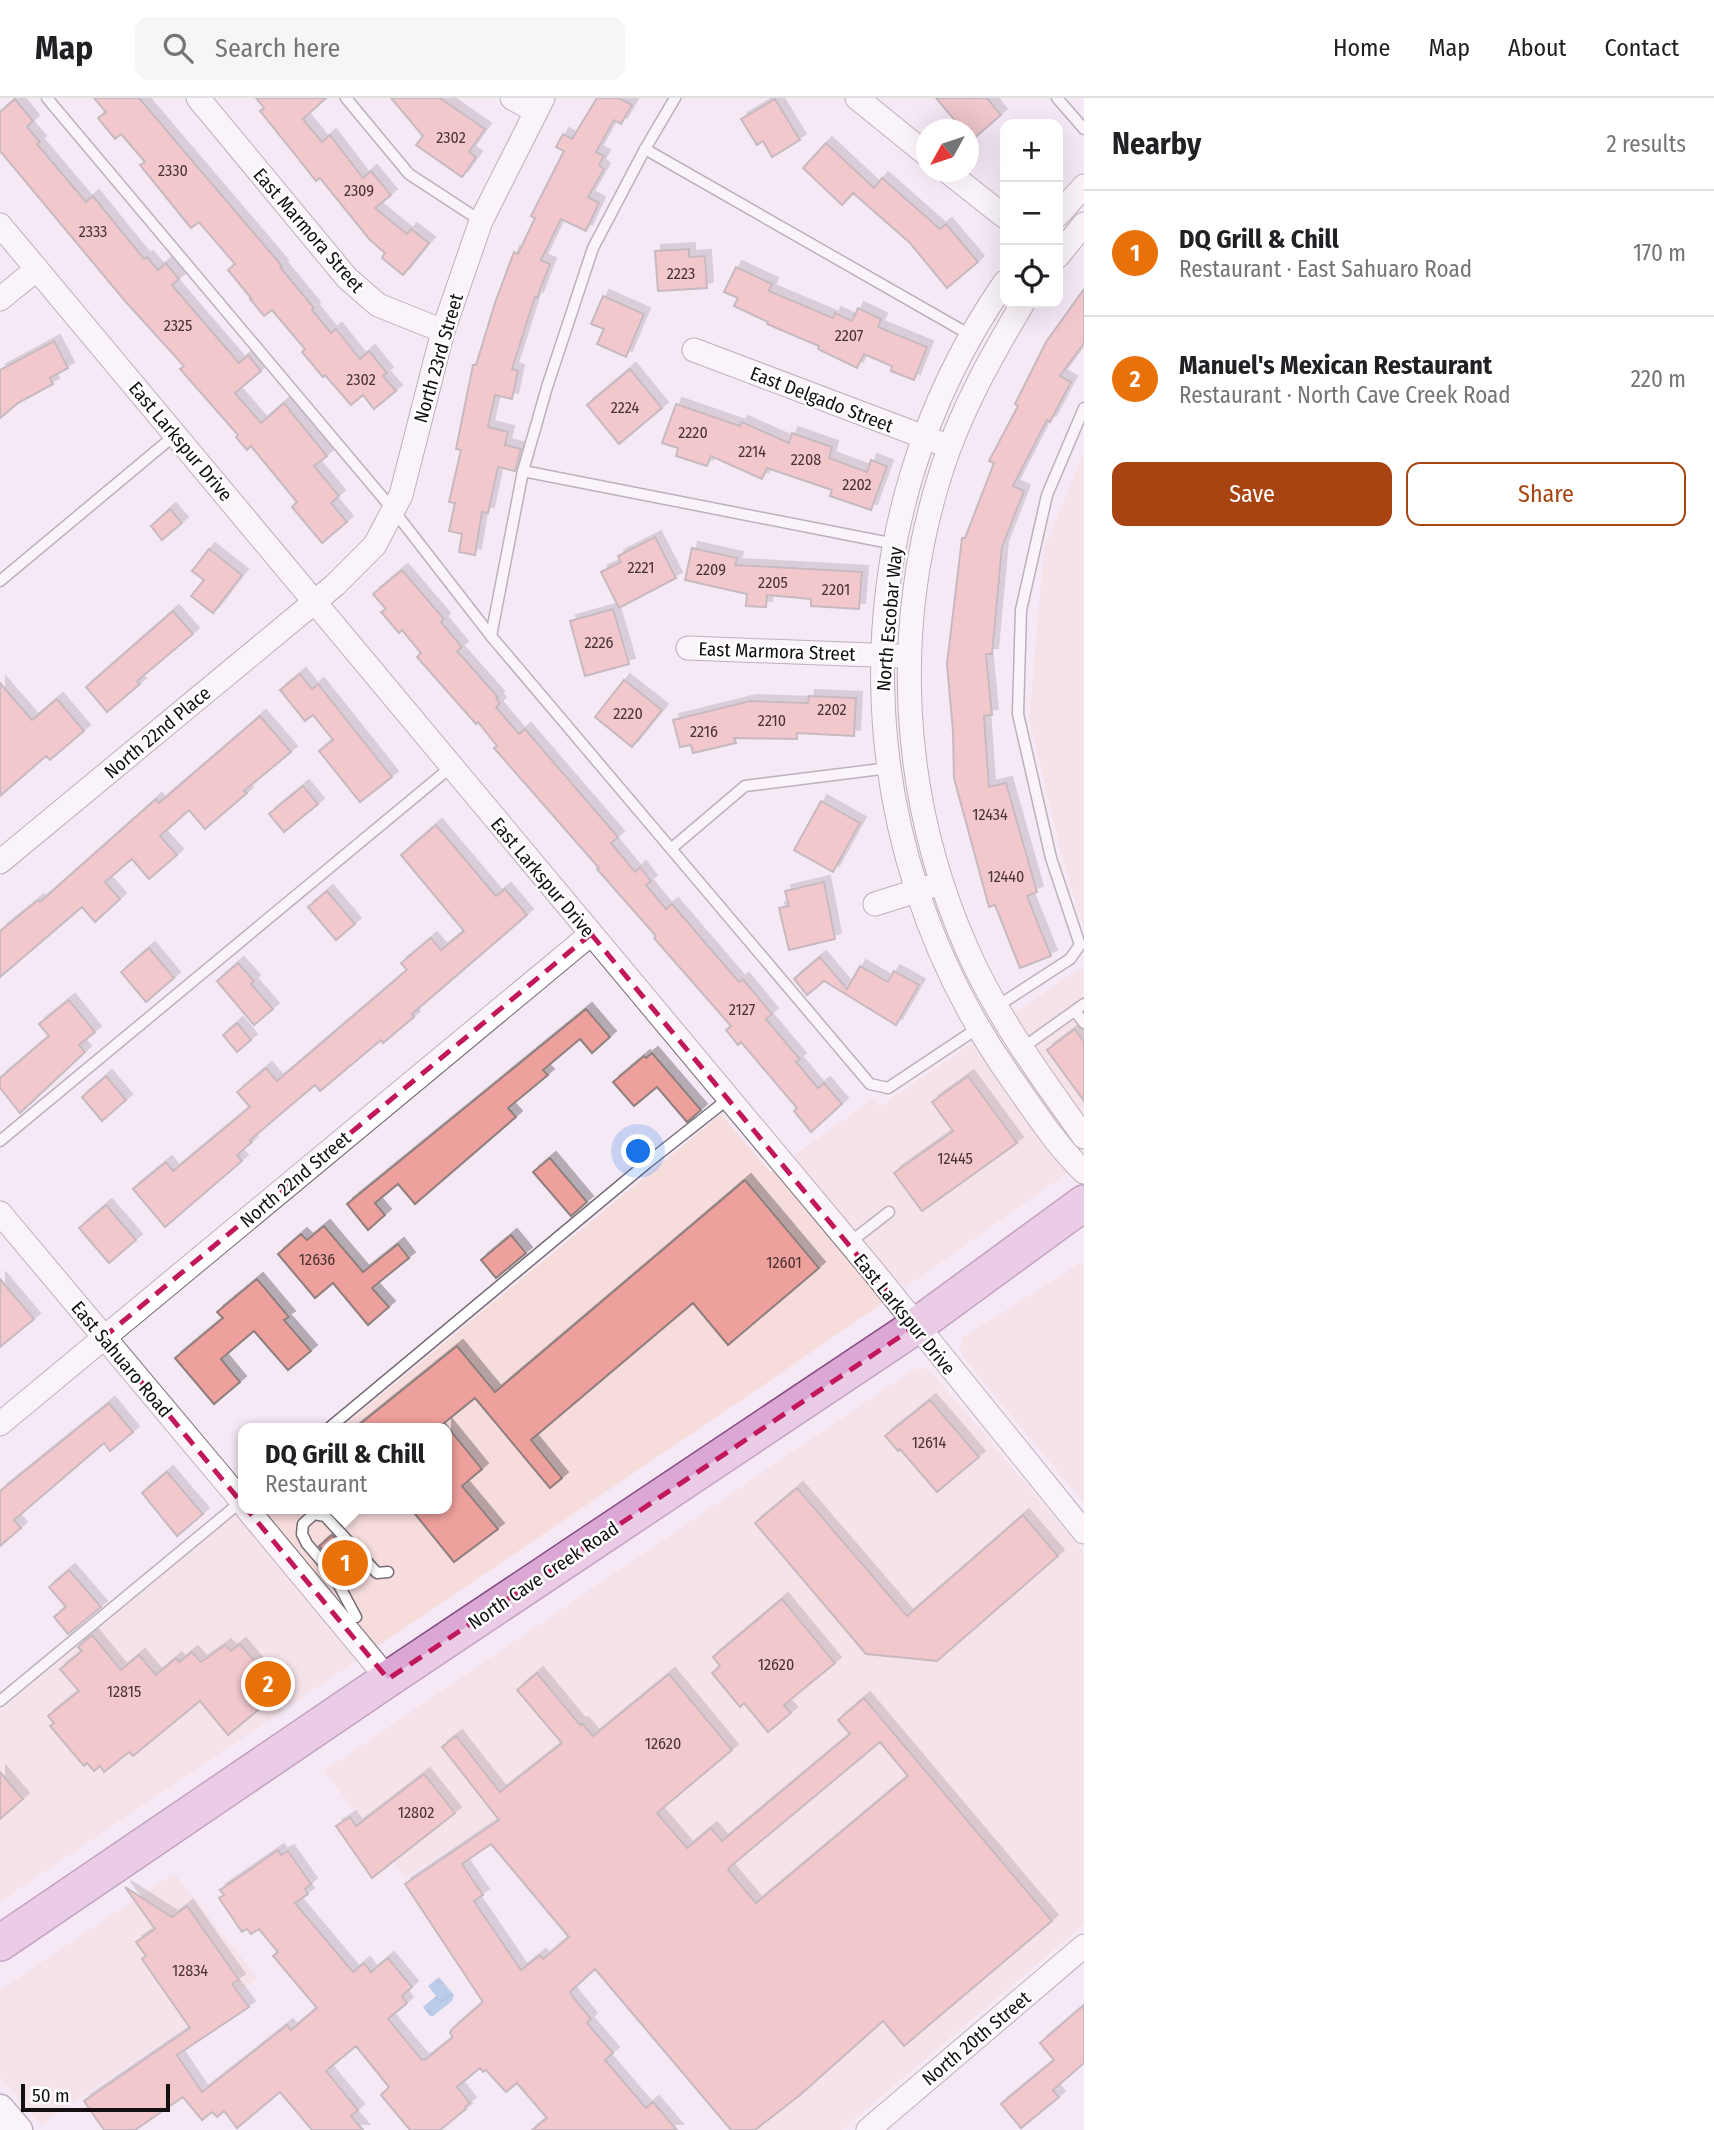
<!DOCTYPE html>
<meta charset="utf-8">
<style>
body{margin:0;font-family:"Fira Sans Condensed",sans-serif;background:#f6f6f6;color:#202124}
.controls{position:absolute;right:21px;top:21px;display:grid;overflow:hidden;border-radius:14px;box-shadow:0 7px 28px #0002}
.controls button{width:63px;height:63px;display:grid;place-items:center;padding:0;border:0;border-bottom:2px solid #e0e0e0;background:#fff;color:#202124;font:35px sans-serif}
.compass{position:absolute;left:916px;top:21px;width:63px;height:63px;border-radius:50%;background:#fff;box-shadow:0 7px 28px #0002;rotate:230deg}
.scale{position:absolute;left:21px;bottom:18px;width:149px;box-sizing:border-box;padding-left:7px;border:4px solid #130f13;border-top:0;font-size:19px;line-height:24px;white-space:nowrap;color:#130f13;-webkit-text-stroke:5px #fff;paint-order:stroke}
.you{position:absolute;left:639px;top:1054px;width:24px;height:24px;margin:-18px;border:5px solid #fff;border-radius:50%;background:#1a73e8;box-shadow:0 0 0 10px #1a73e833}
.badge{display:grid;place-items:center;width:46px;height:46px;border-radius:50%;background:#a84412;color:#fff;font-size:23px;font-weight:700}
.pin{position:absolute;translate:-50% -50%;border:4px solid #fff;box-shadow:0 2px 7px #0006}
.popup{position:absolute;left:238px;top:1325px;width:214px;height:91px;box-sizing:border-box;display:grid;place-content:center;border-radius:14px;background:#fff;filter:drop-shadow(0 2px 5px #0005);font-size:23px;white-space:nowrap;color:#757577}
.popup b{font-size:26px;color:#202124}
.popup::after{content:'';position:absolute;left:50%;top:100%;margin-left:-14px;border:14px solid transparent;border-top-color:#fff}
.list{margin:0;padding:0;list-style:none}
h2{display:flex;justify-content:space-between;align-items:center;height:91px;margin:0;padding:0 28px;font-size:30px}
h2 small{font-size:23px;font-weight:400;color:#757577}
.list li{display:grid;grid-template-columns:46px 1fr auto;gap:21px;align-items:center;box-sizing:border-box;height:126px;padding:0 28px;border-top:2px solid #e0e0e0}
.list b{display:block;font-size:26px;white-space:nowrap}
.list p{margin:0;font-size:23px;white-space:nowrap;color:#757577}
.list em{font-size:23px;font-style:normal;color:#757577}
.actions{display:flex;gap:14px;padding:21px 28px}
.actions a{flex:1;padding:16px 0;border:2px solid #a84412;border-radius:14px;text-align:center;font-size:24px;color:#a84412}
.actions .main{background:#a84412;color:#fff}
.icon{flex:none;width:38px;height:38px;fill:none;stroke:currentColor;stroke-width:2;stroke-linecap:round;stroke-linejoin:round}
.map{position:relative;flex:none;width:1084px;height:2032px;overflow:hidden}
header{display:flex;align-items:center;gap:42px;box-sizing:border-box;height:98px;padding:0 35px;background:#fff;border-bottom:2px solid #e0e0e0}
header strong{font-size:33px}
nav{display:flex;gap:38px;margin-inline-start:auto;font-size:24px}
.search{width:490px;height:63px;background:#f6f6f6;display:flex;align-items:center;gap:18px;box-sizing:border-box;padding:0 24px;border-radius:14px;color:#757577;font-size:26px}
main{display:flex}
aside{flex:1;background:#fff}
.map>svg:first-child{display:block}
.commercial{fill:#f7dcdc}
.water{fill:url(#water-waves)}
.building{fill:#eea09c;stroke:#8f7f7e;stroke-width:2;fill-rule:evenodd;filter:url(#shadow)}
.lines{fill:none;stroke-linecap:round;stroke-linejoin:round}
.service-casing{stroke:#776c77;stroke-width:13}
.minor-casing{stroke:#776c77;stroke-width:25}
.tertiary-casing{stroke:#776c77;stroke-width:31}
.primary-casing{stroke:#854d80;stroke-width:38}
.service{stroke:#fff;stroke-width:10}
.minor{stroke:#fff;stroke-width:23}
.tertiary{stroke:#fff;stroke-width:28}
.primary{stroke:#dba8d6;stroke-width:35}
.marked{fill:none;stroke:#c2185b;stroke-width:5;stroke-dasharray:14 9;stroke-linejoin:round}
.labels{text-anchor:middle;stroke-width:5;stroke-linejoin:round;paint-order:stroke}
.number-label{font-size:16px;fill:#4a3335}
.street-label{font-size:19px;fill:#130f13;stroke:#fff}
</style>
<header>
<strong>Map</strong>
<div class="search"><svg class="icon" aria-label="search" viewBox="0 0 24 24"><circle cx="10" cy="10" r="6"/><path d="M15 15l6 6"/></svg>Search here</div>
<nav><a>Home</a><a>Map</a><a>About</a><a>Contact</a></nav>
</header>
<main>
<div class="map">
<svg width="1084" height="2032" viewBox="0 0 1084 2032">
<defs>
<pattern id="water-waves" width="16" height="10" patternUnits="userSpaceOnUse" patternTransform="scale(1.75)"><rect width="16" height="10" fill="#77aade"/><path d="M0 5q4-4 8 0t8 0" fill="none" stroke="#6691be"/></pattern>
<filter id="shadow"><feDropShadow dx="6" dy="-6" stdDeviation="0" flood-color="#0004"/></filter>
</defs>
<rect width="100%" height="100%" fill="#f5e9f5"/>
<g class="commercial">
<polygon points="1084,354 1084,829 1065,771 1029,620 1044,451"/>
<polygon points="1084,867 1084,1063 933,1170 765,1286 0,1804 0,1613 243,1410 446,1411 446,1330 341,1330 721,1016 770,1074 873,1001 879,1009"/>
<polygon points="1084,1163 1084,1405 962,1258 960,1248 963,1239"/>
<polygon points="924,1270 931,1274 1084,1454 1084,1826 842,2032 758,2032 498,1720 406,1780 324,1673 914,1271"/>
<polygon points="174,1775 258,1880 41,2027 0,1978 0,1892"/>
</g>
<polygon class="water" points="439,1879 454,1897 452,1903 433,1918 430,1918 423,1909 436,1898 428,1888"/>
<g class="building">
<polygon points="94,0 139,0 282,168 280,169 314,210 312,212 331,235 336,231 360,261 369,253 387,275 383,278 396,293 374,311 363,297 351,307 325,277 323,279 302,254 305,251 272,212 264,218 250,201 251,200 228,172 235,166 199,124 191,130 140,67 145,64 121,36 115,41 98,20 106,14"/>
<polygon points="256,0 326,0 303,21 322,44 330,37 363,80 371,73 391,97 375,110 407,136 411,131 429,145 403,177 382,160 385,155 370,142 320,80 316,83 297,59 260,13 264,10"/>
<polygon points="391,0 440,0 485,31 469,54 476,59 462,79 416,47 423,38"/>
<polygon points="597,0 619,0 632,7 621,26 614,22 596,54 604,58 599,67 604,71 588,99 599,105 586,133 561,121 541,162 550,166 537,200 535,199 512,271 518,273 512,301 495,297 488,329 508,334 505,347 521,351 515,373 498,369 488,415 482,414 475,457 459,454 462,436 449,433 455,405 449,404 461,352 456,351 473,267 476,267 495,205 514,154 518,156 535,120 531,118 564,53 556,49 563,36 572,41"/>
<polygon points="936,0 987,0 1001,17 972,42 969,38 969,32 963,32"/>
<polygon points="15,1 33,23 27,29 40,44 37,46 86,104 93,98 144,161 147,159 158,172 166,165 179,181 172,187 239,265 248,257 261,273 235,295 261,325 284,305 327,358 314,368 339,398 331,405 347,424 322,445 292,409 297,404 251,348 247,352 236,339 238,337 180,271 184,268 125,203 0,53 0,14"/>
<polygon points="775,1 800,42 772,59 763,43 757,47 741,21"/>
<polygon points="826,45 874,90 882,80 940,131 946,126 978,164 947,190 910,145 853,95 842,107 803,70"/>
<polygon points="689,151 689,159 705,158 707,190 658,193 655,153"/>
<polygon points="736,169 772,186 769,193 833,220 835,215 852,223 858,210 881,221 878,229 927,249 914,282 891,273 892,268 864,256 857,270 818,251 819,248 767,226 768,224 734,208 738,200 724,194"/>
<polygon points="1084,191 1084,245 1060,278 1071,284 1050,324 1047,322 1013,388 1024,393 1002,449 992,556 986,556 992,617 984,618 989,689 1006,685 1037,794 1027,798 1051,858 1020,870 995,807 989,809 954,680 953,634 947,566 962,440 965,440 994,365 989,363 1018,308 1015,306 1046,244"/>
<polygon points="603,198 644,216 626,259 597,246 604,231 591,226"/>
<polygon points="54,243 68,270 50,280 53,286 18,305 0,320 0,272"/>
<polygon points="630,271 662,310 619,346 587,307"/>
<polygon points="676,306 740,328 742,324 789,345 792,335 832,349 829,360 867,374 871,362 887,368 871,412 830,398 832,392 767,370 762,381 711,358 707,368 676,358 678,350 662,345"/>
<polygon points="170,411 182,425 162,442 151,428"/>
<polygon points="655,439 676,480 619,510 601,474 621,464 618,458"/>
<polygon points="692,450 737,460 735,467 862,474 859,511 811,508 811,501 767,497 766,509 746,508 747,496 685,482"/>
<polygon points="209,451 242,477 213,515 191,498 204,482 192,473"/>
<polygon points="402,472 444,521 441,524 462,549 457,553 498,599 496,600 500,605 496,609 519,636 525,631 618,739 611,745 635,774 640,769 651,783 646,787 666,811 672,806 739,884 743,881 772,916 766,921 800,961 796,964 818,990 824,985 842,1006 811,1034 794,1013 797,1010 741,944 738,947 726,932 731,928 654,840 656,838 597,771 599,770 494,650 497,648 478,624 476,626 417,559 421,555 402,532 399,535 381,514 386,511 373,496"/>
<polygon points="613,511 629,566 585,578 570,523"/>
<polygon points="173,513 193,536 137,583 140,586 107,614 86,589"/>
<polygon points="300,576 312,591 318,586 392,679 360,704 319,653 333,642 313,617 305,623 280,592"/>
<polygon points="624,582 662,612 632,649 595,619"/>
<polygon points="0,585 32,622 57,601 84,633 50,662 46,658 0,698"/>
<polygon points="809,598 856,600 854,638 797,635 797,641 734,640 736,645 693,655 691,647 680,649 673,622 750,603 808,605"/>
<polygon points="260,618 291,654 244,693 247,695 205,731 189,712 160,738 177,757 149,781 132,761 105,784 120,801 95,824 82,809 0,879 0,833 38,802 40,804 156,701 159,705"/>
<polygon points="303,688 318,706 284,734 269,716"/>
<polygon points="821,703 860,725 833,774 794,752"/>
<polygon points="436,727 496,798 505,791 527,817 412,916 414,919 383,945 381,942 320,993 315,987 250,1042 252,1044 237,1057 242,1063 165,1129 133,1091 166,1064 173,1073 250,1009 237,994 266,970 277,983 407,872 401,865 431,840 441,852 464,833 401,757"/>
<polygon points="824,784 835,841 789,852 779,810 789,808 785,793"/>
<polygon points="327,793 355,826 336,842 308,809"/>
<polygon points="149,850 174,880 146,904 121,874"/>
<polygon points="820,859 847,891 860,868 888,884 894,873 919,887 896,927 824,883 807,897 794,881"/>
<polygon points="238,865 254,883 251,886 273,911 254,927 217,883"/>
<polygon points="69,902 95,934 79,947 85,954 20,1015 0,990 0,980 49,938 39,926"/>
<polygon points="586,911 610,939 592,955 580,941 543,972 548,977 508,1010 516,1019 415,1106 398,1086 375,1105 385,1117 368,1132 347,1106"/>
<polygon points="237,925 251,942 237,954 223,937"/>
<polygon points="1075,931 1084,944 1084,1003 1047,952"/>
<polygon points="652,955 701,1012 687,1024 657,989 634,1008 613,984 644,958 646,960"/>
<polygon points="106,978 126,1002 102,1023 82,999"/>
<polygon points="968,978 1017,1045 922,1113 894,1075 953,1033 932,1004"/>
<polygon points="550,1060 587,1104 571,1118 533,1074"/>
<polygon points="745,1082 819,1170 728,1247 693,1205 531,1342 562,1380 550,1390 475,1300 438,1330 355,1330 457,1248 495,1294"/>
<polygon points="106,1107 136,1142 109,1165 79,1130"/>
<polygon points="324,1128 363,1174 398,1146 409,1160 372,1190 389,1209 368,1227 333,1185 315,1200 278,1156 301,1136 307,1142"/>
<polygon points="511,1137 526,1155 496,1180 481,1162"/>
<polygon points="0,1181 34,1221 0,1249"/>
<polygon points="257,1181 289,1219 284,1222 311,1253 288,1272 254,1233 221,1261 240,1284 214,1306 175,1260 223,1220 217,1214"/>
<polygon points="930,1302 979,1359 937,1394 900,1351 898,1353 885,1338"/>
<polygon points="109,1305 133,1334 110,1353 104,1345 69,1375 14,1422 21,1430 0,1448 0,1393"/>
<polygon points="446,1327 482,1371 462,1388 498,1431 454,1464 411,1411 446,1411"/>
<polygon points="167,1374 203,1416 177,1438 142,1395"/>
<polygon points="797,1390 907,1518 1023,1417 1058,1458 937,1563 866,1556 755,1425"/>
<polygon points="332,1437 364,1472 348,1487 339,1471 319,1448"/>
<polygon points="69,1472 101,1509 68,1536 54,1519 66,1509 49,1489"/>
<polygon points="782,1501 835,1565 784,1607 791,1615 768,1634 744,1605 740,1609 712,1575 720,1568 713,1559"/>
<polygon points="92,1537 121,1572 139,1557 156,1577 176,1560 179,1564 192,1554 201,1564 225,1547 231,1553 240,1546 278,1591 272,1596 274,1599 228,1637 200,1603 133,1658 129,1654 104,1674 100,1668 94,1673 87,1665 84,1668 50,1628 54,1625 48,1618 79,1593 60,1571 82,1553 78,1549"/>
<path d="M537 1575 580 1627 582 1625 593 1638 669 1576 732 1652 657 1715 687 1750 711 1730 722 1743 850 1636 838 1622 864 1600 1052 1823 904 1948 883 1923 800 1997 755 2032H731L595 1871 570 1894 573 1899 591 1921 587 1925 613 1955 605 1962 646 2010 653 2004 677 2032H532L547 2020 517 1985 506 1994 486 1972 483 1974 480 1970 457 1989 470 2005 465 2009 466 2011 440 2032H410L381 1997 389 1989 356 1948 326 1973 358 2012 351 2018 363 2032H312L280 1994 237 2030 224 2013 217 2019 212 2014 202 2022 183 1999 135 2032H104L84 2003 190 1930 142 1861 146 1858 136 1844 155 1831 125 1789 172 1819 187 1808 239 1882 232 1886 249 1909 177 1957 202 1994 287 1927 291 1932 317 1910 273 1858 278 1854 259 1831 251 1836 247 1831 242 1834 219 1800 224 1797 220 1792 278 1752 281 1757 288 1753 311 1786 305 1791 308 1796 295 1805 353 1874 364 1865 371 1874 388 1860 412 1889 402 1898 407 1905 388 1921 422 1962 426 1961 453 1939 450 1935 452 1931 483 1904 405 1786 499 1722 442 1649 456 1638 500 1694 562 1645 517 1592ZM880 1644 908 1678 756 1805 728 1772 731 1768ZM491 1746 569 1839 543 1861 540 1857 521 1872 474 1803 483 1797 462 1766Z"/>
<polygon points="0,1674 23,1701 0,1721"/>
<polygon points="424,1676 455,1715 372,1780 336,1728 350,1719 356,1728"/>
<polygon points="1084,1907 1084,1965 1053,1992 1059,1999 1021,2030 1001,2006 1054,1962 1040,1945"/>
</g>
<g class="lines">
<defs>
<g id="service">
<polyline points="47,0 394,413 491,538"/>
<polyline points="346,0 409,76 481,123"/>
<polyline points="675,0 645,51 593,150 547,289 523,373 491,538 870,986 888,990 978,930"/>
<polyline points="1057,0 1084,31"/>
<polyline points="645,51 972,238"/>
<polyline points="523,373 895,446"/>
<polyline points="0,483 175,337"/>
<polyline points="672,750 745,688 889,670"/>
<polyline points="996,909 1070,861 1080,847 1051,760 1018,616 1021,512 1047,397 1084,310"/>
<polyline points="1075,913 1084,925"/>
<polyline points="1021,951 1084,906"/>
<polyline points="0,1043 451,669"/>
<polyline points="849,1145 889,1114"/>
<polyline points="329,1330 647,1065 728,1001"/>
<polyline points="356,1519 333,1476 307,1446 302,1436 303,1426 314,1416 325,1418 377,1475 388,1474"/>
<polyline points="0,1603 243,1402"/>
</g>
<g id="minor">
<polyline points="198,0 347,180 378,207 443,233"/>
<polyline points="512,0 535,13"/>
<polyline points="857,0 926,56"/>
<polyline points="948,74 1005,119"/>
<polyline points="1058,117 1084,88"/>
<polyline points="0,127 873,1173 1084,1434"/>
<polyline points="1058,158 1084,126"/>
<path d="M1005 184C837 425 844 745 1013 983 1035 1014 1056 1047 1084 1074"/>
<polyline points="0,201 37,171"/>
<path d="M1023 205C992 257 961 312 942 371 891 529 900 699 967 851 997 919 1041 979 1084 1039"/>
<polyline points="694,252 940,345"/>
<polyline points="688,550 898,558"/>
<polyline points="0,764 335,487 375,447 401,397 443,233 481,123 543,0"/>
<polyline points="875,806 929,789"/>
<polyline points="0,1115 244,1406"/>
<polyline points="0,1326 591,836"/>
<polyline points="247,1411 388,1581"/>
<polyline points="868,2032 1084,1848"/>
</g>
<polyline id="tertiary" points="0,2011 18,2032"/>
<polyline id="primary" points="0,1845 388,1581 916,1228 1084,1105"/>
</defs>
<use href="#service" class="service-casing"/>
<use href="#minor" class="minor-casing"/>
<use href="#tertiary" class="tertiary-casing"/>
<use href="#primary" class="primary-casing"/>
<use href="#service" class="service"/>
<use href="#minor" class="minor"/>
<use href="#tertiary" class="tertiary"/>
<use href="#primary" class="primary"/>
</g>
<path d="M0 0H1084V2032H0ZM591 836 916 1228 388 1581 104 1239Z" fill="#f5e9f5" fill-opacity=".55" fill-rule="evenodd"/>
<path class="marked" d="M591 836 916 1228 388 1581 104 1239Z"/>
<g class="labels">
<g class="number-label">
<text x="451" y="45">2302</text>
<text x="173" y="78">2330</text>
<text x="359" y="98">2309</text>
<text x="93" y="139">2333</text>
<text x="681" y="181">2223</text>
<text x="178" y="233">2325</text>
<text x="849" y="243">2207</text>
<text x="361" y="287">2302</text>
<text x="625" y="315">2224</text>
<text x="693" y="340">2220</text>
<text x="752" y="359">2214</text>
<text x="806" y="367">2208</text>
<text x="857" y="392">2202</text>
<text x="641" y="475">2221</text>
<text x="711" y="477">2209</text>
<text x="773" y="490">2205</text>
<text x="836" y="497">2201</text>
<text x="599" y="550">2226</text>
<text x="832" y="617">2202</text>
<text x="628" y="621">2220</text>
<text x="772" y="628">2210</text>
<text x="704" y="639">2216</text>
<text x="990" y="722">12434</text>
<text x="1006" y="784">12440</text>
<text x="742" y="917">2127</text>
<text x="955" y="1066">12445</text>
<text x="317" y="1167">12636</text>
<text x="784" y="1170">12601</text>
<text x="929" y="1350">12614</text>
<text x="776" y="1572">12620</text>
<text x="124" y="1599">12815</text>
<text x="663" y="1651">12620</text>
<text x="416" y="1720">12802</text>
<text x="190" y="1878">12834</text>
</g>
<g class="street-label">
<text transform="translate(309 132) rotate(49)" y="7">East Marmora Street</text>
<text transform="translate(438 260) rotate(-74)" y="7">North 23rd Street</text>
<text transform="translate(822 301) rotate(21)" y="7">East Delgado Street</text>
<text transform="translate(181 343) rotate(50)" y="7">East Larkspur Drive</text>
<text transform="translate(889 521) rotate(-85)" y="7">North Escobar Way</text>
<text transform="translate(777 553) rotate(2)" y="7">East Marmora Street</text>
<text transform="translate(157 634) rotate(-40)" y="7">North 22nd Place</text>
<text transform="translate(543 779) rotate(50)" y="7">East Larkspur Drive</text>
<text transform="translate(295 1081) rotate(-40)" y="7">North 22nd Street</text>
<text transform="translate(905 1216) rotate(51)" y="7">East Larkspur Drive</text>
<text transform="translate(122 1261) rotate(50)" y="7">East Sahuaro Road</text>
<text transform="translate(543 1477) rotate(-34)" y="7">North Cave Creek Road</text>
<text transform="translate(976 1940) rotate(-40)" y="7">North 20th Street</text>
</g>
</g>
</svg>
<div class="controls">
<button>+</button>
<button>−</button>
<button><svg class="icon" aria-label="locate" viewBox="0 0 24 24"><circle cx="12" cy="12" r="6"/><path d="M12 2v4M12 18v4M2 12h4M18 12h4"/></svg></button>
</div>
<svg class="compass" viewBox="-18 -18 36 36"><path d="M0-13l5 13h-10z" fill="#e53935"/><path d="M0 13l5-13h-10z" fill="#757577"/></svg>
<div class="scale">50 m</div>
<div class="you"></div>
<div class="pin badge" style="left:345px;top:1465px;background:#e8710a">1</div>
<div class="popup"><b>DQ Grill &amp; Chill</b>Restaurant</div>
<div class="pin badge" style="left:268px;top:1586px;background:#e8710a">2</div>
</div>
<aside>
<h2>Nearby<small>2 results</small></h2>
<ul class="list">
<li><span class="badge" style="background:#e8710a">1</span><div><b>DQ Grill &amp; Chill</b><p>Restaurant · East Sahuaro Road</p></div><em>170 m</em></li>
<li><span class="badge" style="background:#e8710a">2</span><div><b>Manuel's Mexican Restaurant</b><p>Restaurant · North Cave Creek Road</p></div><em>220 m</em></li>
</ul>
<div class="actions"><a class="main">Save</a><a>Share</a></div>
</aside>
</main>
